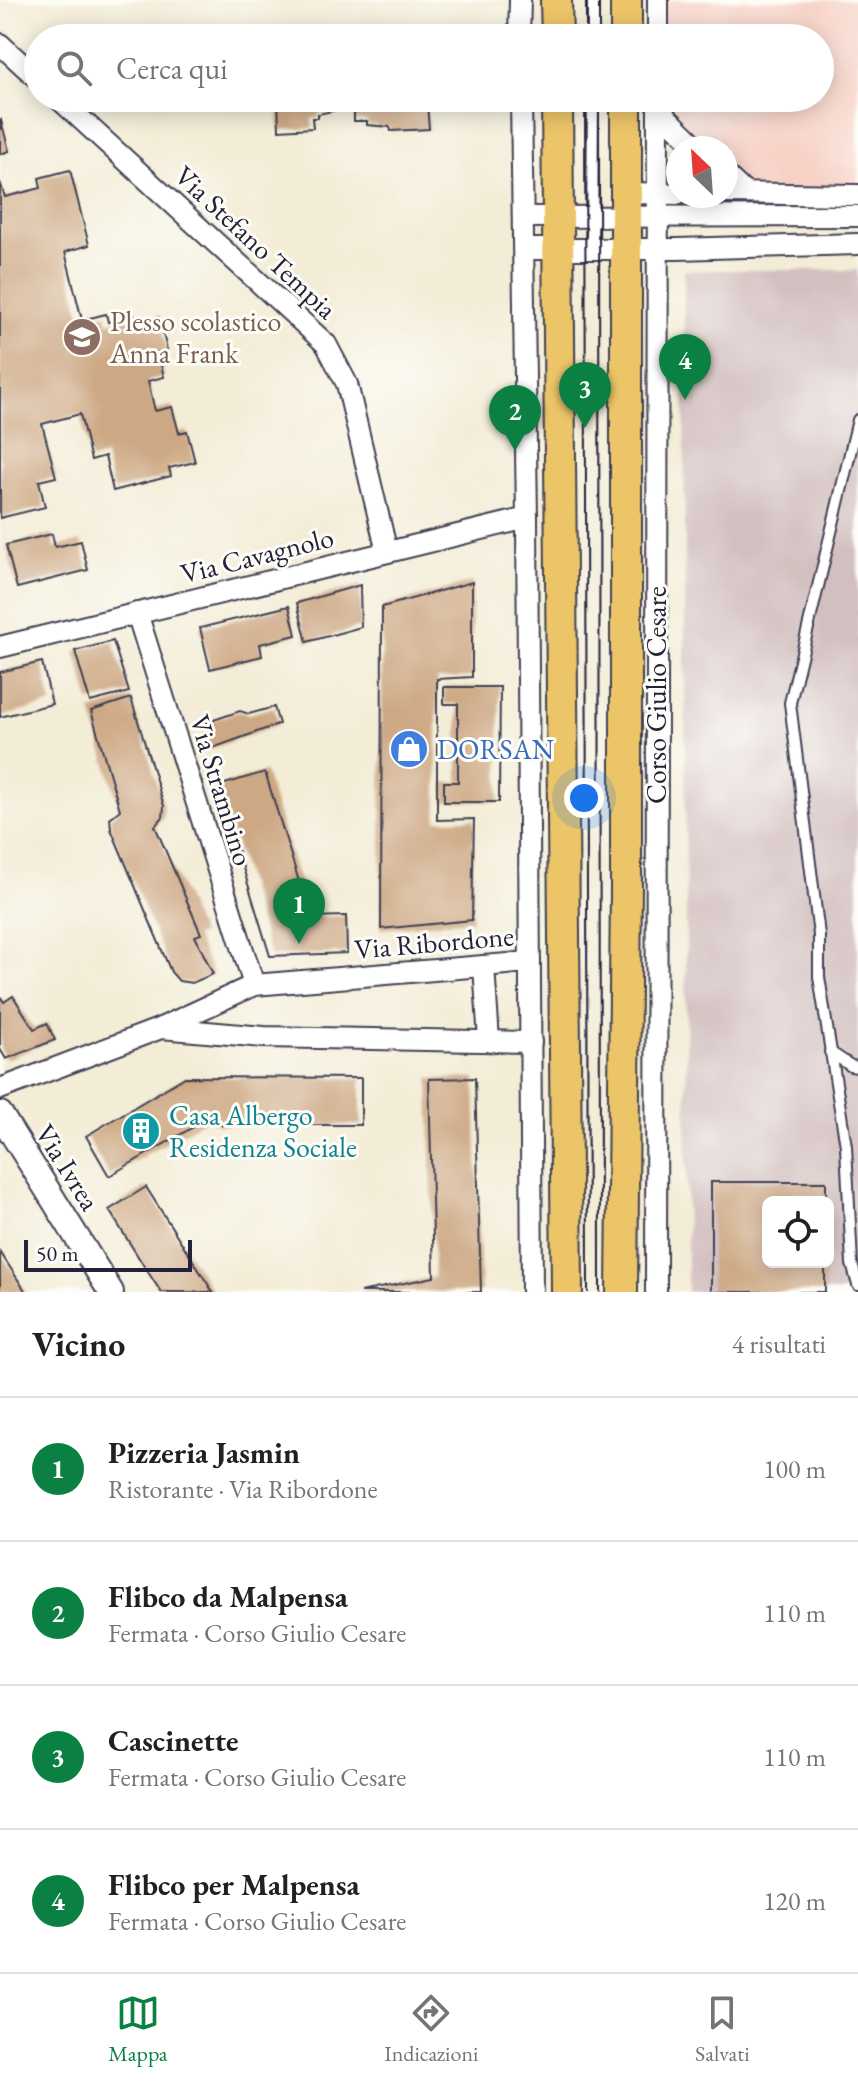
<!DOCTYPE html>
<html lang="it">
<meta charset="utf-8">
<style>
body{margin:0;font-family:"EB Garamond",serif;background:#f6f6f6;color:#202124}
.controls{position:absolute;right:24px;bottom:24px;display:grid;overflow:hidden;border-radius:12px;box-shadow:0 4px 20px #0003}
.controls button{width:72px;height:72px;display:grid;place-items:center;padding:0;border:0;border-bottom:2px solid #e0e0e0;background:#fff;color:#202124;font:40px sans-serif}
.compass{position:absolute;left:666px;top:136px;width:72px;height:72px;border-radius:50%;background:#fff;box-shadow:0 4px 20px #0003;rotate:335deg}
.scale{position:absolute;left:24px;bottom:20px;width:168px;box-sizing:border-box;padding-left:8px;border:4px solid #22223b;border-top:0;font-size:22px;line-height:28px;white-space:nowrap;color:#22223b;-webkit-text-stroke:6px #fdfcf7;paint-order:stroke}
.you{position:absolute;left:584px;top:798px;width:28px;height:28px;margin:-20px;border:6px solid #fff;border-radius:50%;background:#1a73e8;box-shadow:0 0 0 12px #1a73e833}
.badge{display:grid;place-items:center;width:52px;height:52px;border-radius:50%;background:#0b8043;color:#fff;font-size:26px;font-weight:700}
.pin{position:absolute;translate:-50% -66px;filter:drop-shadow(0 2px 4px #0008)}
.pin::after{content:'';position:absolute;top:42px;width:28px;height:24px;background:inherit;clip-path:polygon(0 0,100% 0,50% 100%)}
.list{margin:0;padding:0;list-style:none}
h2{display:flex;justify-content:space-between;align-items:center;height:104px;margin:0;padding:0 32px;font-size:34px}
h2 small{font-size:26px;font-weight:400;color:#757577}
.list li{display:grid;grid-template-columns:52px 1fr auto;gap:24px;align-items:center;box-sizing:border-box;height:144px;padding:0 32px;border-top:2px solid #e0e0e0}
.list b{display:block;font-size:30px;white-space:nowrap}
.list p{margin:0;font-size:26px;white-space:nowrap;color:#757577}
.list em{font-size:26px;font-style:normal;color:#757577}
.icon{flex:none;width:44px;height:44px;fill:none;stroke:currentColor;stroke-width:2;stroke-linecap:round;stroke-linejoin:round}
.map{position:relative;flex:none;width:858px;height:1292px;overflow:hidden}
.search{position:absolute;background:#fff;box-shadow:0 4px 20px #0003;left:24px;right:24px;top:24px;height:88px;display:flex;align-items:center;gap:20px;box-sizing:border-box;padding:0 28px;border-radius:44px;color:#757577;font-size:30px}
.sheet{height:680px;background:#fff}
nav{display:flex;justify-content:space-around;align-items:center;box-sizing:border-box;height:112px;border-top:2px solid #e0e0e0;background:#fff;font-size:22px;color:#757577}
nav a{display:grid;justify-items:center;gap:4px}
nav .on{color:#0b8043}
.map>svg:first-child{display:block}
.built{fill:#f7d1c6}
.industrial{fill:#d2bfbf;fill-rule:evenodd}
.building{fill:#cda884}
.lines{fill:none;stroke-linecap:round;stroke-linejoin:round}
.service-casing{stroke:#414052;stroke-width:14}
.minor-casing{stroke:#414052;stroke-width:24}
.tertiary-casing{stroke:#414052;stroke-width:28}
.primary-casing{stroke:#414052;stroke-width:34}
.service{stroke:#fff;stroke-width:10}
.minor{stroke:#fff;stroke-width:20}
.tertiary{stroke:#fff;stroke-width:24}
.primary{stroke:#ecc569;stroke-width:30}
.tram{stroke:#22223b;stroke-width:2}
.labels{text-anchor:middle;stroke-width:6;stroke-linejoin:round;paint-order:stroke}
.street-label{font-size:28px;fill:#22223b;stroke:#fdfcf7}
.education-label{font-size:28px;fill:#785e54;stroke:#fdfcf7;text-anchor:start}
.shop-label{font-size:28px;fill:#366cbe;stroke:#fdfcf7;text-anchor:start}
.culture-label{font-size:28px;fill:#0d838f;stroke:#fdfcf7;text-anchor:start}
</style>
<div class="map">
<svg width="858" height="1292" viewBox="0 0 858 1292">
<rect width="100%" height="100%" fill="#fdfcf7"/>
<filter id="ink" filterUnits="userSpaceOnUse"><feTurbulence type="fractalNoise" baseFrequency=".0125" numOctaves="2"/><feDisplacementMap in="SourceGraphic" scale="16" xChannelSelector="R" yChannelSelector="G"/><feConvolveMatrix kernelMatrix="1 2 1 2 8 2 1 2 1" color-interpolation-filters="sRGB"/></filter>
<filter id="wash" filterUnits="userSpaceOnUse"><feTurbulence type="fractalNoise" baseFrequency=".006" numOctaves="4" result="noise"/><feDisplacementMap in="SourceGraphic" scale="32" xChannelSelector="R" yChannelSelector="G"/><feGaussianBlur stdDeviation="1.8" result="paint"/><feColorMatrix in="noise" values="0 0 0 0 0 0 0 0 0 0 0 0 0 0 0 0 0 1.4 0 .05"/><feComposite in="paint" operator="in"/></filter>
<g filter="url(#wash)">
<rect width="100%" height="100%" fill="#f3ecd6"/>
<polygon class="built" points="658,0 858,0 858,195 744,192 726,175 726,148 698,148 658,98 820,98 820,38 658,38"/>
<path class="industrial" d="M684 270H858V1292H687ZM768 1202H828V1262H768Z"/>
<g id="blocks">
<g class="building">
<polygon points="278,98 437,98 438,103 427,104 429,129 391,131 390,127 367,125 367,121 354,121 354,104 342,105 342,109 318,114 318,118 312,118 313,128 279,130"/>
<polygon points="1,120 9,151 0,154 0,121"/>
<polygon points="70,170 89,245 65,252 82,320 106,314 108,322 134,315 136,323 159,317 167,350 158,352 164,377 148,381 155,411 172,407 179,433 187,431 195,462 169,468 171,476 113,491 105,456 91,460 80,414 42,424 56,477 39,481 45,507 0,518 0,182 5,197 41,188 39,178"/>
<polygon points="52,534 55,547 81,541 88,570 17,588 6,545"/>
<polygon points="472,582 472,677 437,679 437,820 474,819 472,920 381,929 382,607"/>
<polygon points="360,585 361,627 307,642 297,603"/>
<polygon points="289,606 296,635 260,644 262,656 210,669 200,628"/>
<polygon points="113,641 129,692 90,702 75,651"/>
<polygon points="42,662 52,704 0,717 0,672"/>
<polygon points="444,687 500,687 499,802 444,802 444,782 458,782 458,704 444,704"/>
<polygon points="131,698 164,806 163,817 155,826 201,934 195,936 213,974 192,983 179,981 171,972 111,829 110,818 120,810 91,711"/>
<polygon points="274,707 279,724 210,749 202,724 240,711 249,714"/>
<polygon points="265,772 310,917 346,916 347,953 270,956 218,786"/>
<polygon points="0,996 4,1002 13,996 34,1029 47,1023 55,1040 6,1059 0,1049"/>
<polygon points="185,1077 361,1078 361,1125 217,1125 209,1118 109,1176 86,1136"/>
<polygon points="475,1078 481,1292 360,1292 434,1277 429,1079"/>
<polygon points="711,1182 826,1182 826,1202 768,1202 768,1262 825,1262 825,1292 711,1292"/>
<polygon points="146,1187 213,1292 161,1292 144,1266 109,1210"/>
<polygon points="0,1252 26,1292 0,1292"/>
</g>
</g>
</g>
<g filter="url(#ink)">
<use href="#blocks" fill-opacity="0" stroke="#414052" stroke-width="2"/>
<g class="lines">
<defs>
<g id="service">
<polyline points="593,38 593,0"/>
<polyline points="592,249 593,98"/>
<polyline points="858,420 790,703 819,935 819,977 846,1146 852,1264 858,1285"/>
<polyline points="830,1052 851,1066 858,1067"/>
</g>
<g id="minor">
<polyline points="658,0 658,38"/>
<polyline points="519,38 520,0"/>
<polyline points="0,44 38,79"/>
<polyline points="58,98 326,344 347,384 387,552"/>
<polyline points="521,98 527,518 532,1292"/>
<polyline points="659,110 698,148"/>
<polyline points="726,175 744,192"/>
<polyline points="626,193 678,194"/>
<polyline points="726,193 858,195"/>
<polyline points="523,217 858,216"/>
<polyline points="524,249 677,249 858,244"/>
<polyline points="137,613 254,985"/>
<polyline points="0,647 527,518"/>
<polyline points="484,966 489,1041"/>
<polyline points="161,1028 264,1037 531,1042"/>
<polyline points="0,1089 161,1028 254,985 530,962"/>
<polyline points="656,1292 658,98"/>
</g>
<polyline id="tertiary" points="0,1114 111,1292"/>
<g id="primary">
<polyline points="556,0 557,38"/>
<polyline points="626,0 626,38"/>
<polyline points="557,98 567,1292"/>
<polyline points="622,1292 626,889 626,98"/>
</g>
</defs>
<use href="#service" class="service-casing"/>
<use href="#minor" class="minor-casing"/>
<use href="#tertiary" class="tertiary-casing"/>
<use href="#primary" class="primary-casing"/>
<use href="#service" class="service"/>
<use href="#minor" class="minor"/>
<use href="#tertiary" class="tertiary"/>
<use href="#primary" class="primary"/>
<g class="tram">
<polyline points="586,38 586,0"/>
<polyline points="599,38 599,0"/>
<polyline points="585,98 588,1292"/>
<polyline points="599,98 600,1292"/>
</g>
</g>
</g>
<defs>
<symbol id="school-disc" viewBox="-11 -11 22 22"><circle r="9.5" fill="#8d6e63" stroke="#fdfcf7"/><path d="M0-5L7-2L0 1L-7-2ZM-4 1L0 2.5L4 1V4Q0 6-4 4Z" fill="#fff"/></symbol>
<symbol id="shop-disc" viewBox="-11 -11 22 22"><circle r="9.5" fill="#3f7fe0" stroke="#fdfcf7"/><path d="M-5-2.5h2.3a2.7 3.5 0 0 1 5.4 0H5L5.5 6h-11ZM-1.5-2.5h3a1.5 2.3 0 0 0-3 0Z" fill="#fff"/></symbol>
<symbol id="building-disc" viewBox="-11 -11 22 22"><circle r="9.5" fill="#0f9aa8" stroke="#fdfcf7"/><path d="M-4-6H4V6H1V3H-1V6H-4ZM-2.5-4.3h1.7v1.8h-1.7ZM.8-4.3h1.7v1.8H.8ZM-2.5-1h1.7V.8h-1.7ZM.8-1h1.7V.8H.8Z" fill="#fff"/></symbol>
</defs>
<g fill-rule="evenodd">
<use href="#school-disc" x="60" y="315" width="44" height="44"/>
<use href="#shop-disc" x="387" y="727" width="44" height="44"/>
<use href="#building-disc" x="119" y="1109" width="44" height="44"/>
</g>
<g class="labels">
<g class="street-label">
<text transform="translate(256 242) rotate(43)" y="10">Via Stefano Tempia</text>
<text transform="translate(257 555) rotate(-14)" y="10">Via Cavagnolo</text>
<text transform="translate(656 695) rotate(-90)" y="10">Corso Giulio Cesare</text>
<text transform="translate(222 790) rotate(73)" y="10">Via Strambino</text>
<text transform="translate(434 942) rotate(-5)" y="10">Via Ribordone</text>
<text transform="translate(68 1167) rotate(58)" y="10">Via Ivrea</text>
</g>
<g class="education-label">
<text x="110" y="331">Plesso scolastico<tspan x="110" dy="32">Anna Frank</tspan></text>
</g>
<g class="shop-label">
<text x="437" y="759">DORSAN</text>
</g>
<g class="culture-label">
<text x="169" y="1125">Casa Albergo<tspan x="169" dy="32">Residenza Sociale</tspan></text>
</g>
</g>
</svg>
<div class="controls">
<button><svg class="icon" aria-label="locate" viewBox="0 0 24 24"><circle cx="12" cy="12" r="6"/><path d="M12 2v4M12 18v4M2 12h4M18 12h4"/></svg></button>
</div>
<svg class="compass" viewBox="-18 -18 36 36"><path d="M0-13l5 13h-10z" fill="#e53935"/><path d="M0 13l5-13h-10z" fill="#757577"/></svg>
<div class="scale">50 m</div>
<div class="you"></div>
<div class="pin badge" style="left:299px;top:944px">1</div>
<div class="pin badge" style="left:515px;top:451px">2</div>
<div class="pin badge" style="left:585px;top:428px">3</div>
<div class="pin badge" style="left:685px;top:400px">4</div>
<div class="search"><svg class="icon" aria-label="search" viewBox="0 0 24 24"><circle cx="10" cy="10" r="6"/><path d="M15 15l6 6"/></svg>Cerca qui</div>
</div>
<section class="sheet">
<h2>Vicino<small>4 risultati</small></h2>
<ul class="list">
<li><span class="badge">1</span><div><b>Pizzeria Jasmin</b><p>Ristorante · Via Ribordone</p></div><em>100 m</em></li>
<li><span class="badge">2</span><div><b>Flibco da Malpensa</b><p>Fermata · Corso Giulio Cesare</p></div><em>110 m</em></li>
<li><span class="badge">3</span><div><b>Cascinette</b><p>Fermata · Corso Giulio Cesare</p></div><em>110 m</em></li>
<li><span class="badge">4</span><div><b>Flibco per Malpensa</b><p>Fermata · Corso Giulio Cesare</p></div><em>120 m</em></li>
</ul>
</section>
<nav>
<a class="on"><svg class="icon" aria-label="map" viewBox="0 0 24 24"><path d="M3 6l6-2 6 2 6-2v14l-6 2-6-2-6 2zM9 4v14M15 6v14"/></svg>Mappa</a>
<a><svg class="icon" aria-label="directions" viewBox="0 0 24 24"><path d="M12 3l9 9-9 9-9-9zM9 14v-3h6M13 9l2 2-2 2"/></svg>Indicazioni</a>
<a><svg class="icon" aria-label="saved" viewBox="0 0 24 24"><path d="M7 4h10v16l-5-4-5 4z"/></svg>Salvati</a>
</nav>
